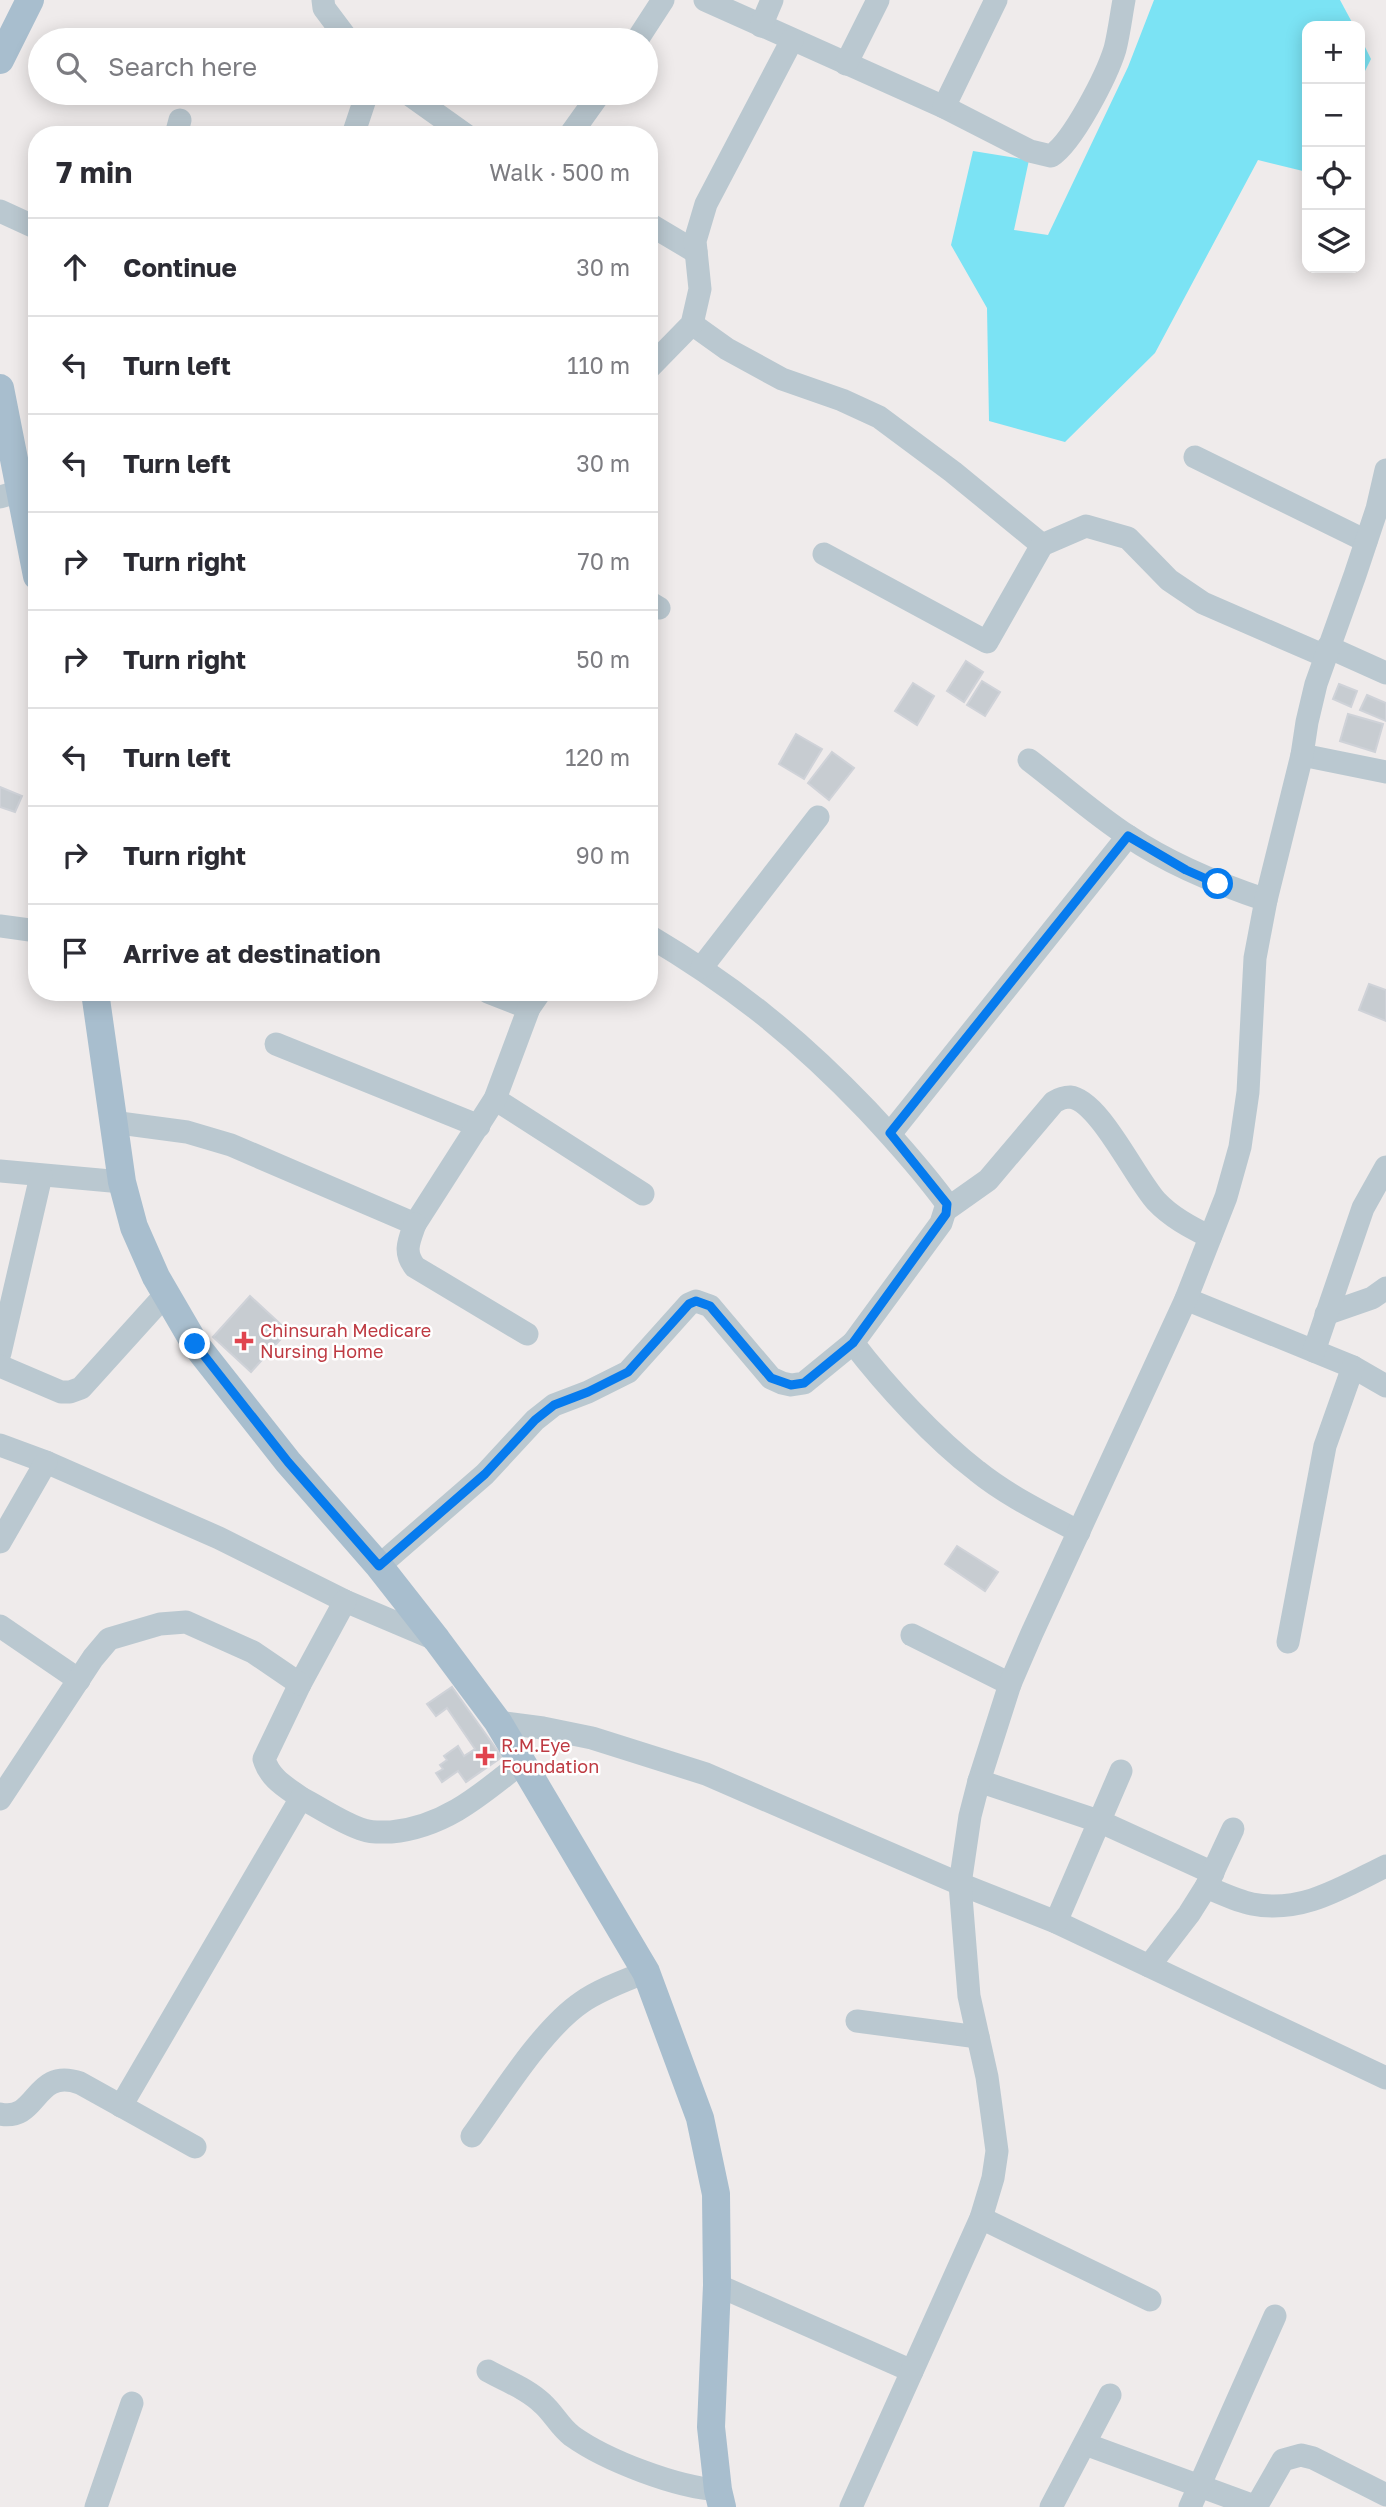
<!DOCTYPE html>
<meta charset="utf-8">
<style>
body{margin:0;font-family:"Golos Text",sans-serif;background:#f7f7f7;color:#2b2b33}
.controls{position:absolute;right:21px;top:21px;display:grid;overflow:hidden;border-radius:14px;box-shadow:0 4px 18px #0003}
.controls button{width:63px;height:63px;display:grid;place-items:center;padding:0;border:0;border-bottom:2px solid #e1e1e2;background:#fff;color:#2b2b33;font:35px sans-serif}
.stop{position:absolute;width:21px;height:21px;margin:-16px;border:5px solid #067bee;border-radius:50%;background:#fff}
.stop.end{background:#067bee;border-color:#fff;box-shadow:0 2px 7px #0008}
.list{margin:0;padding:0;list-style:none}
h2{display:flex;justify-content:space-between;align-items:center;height:91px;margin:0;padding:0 28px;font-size:30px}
h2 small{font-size:23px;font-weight:400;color:#7c7c81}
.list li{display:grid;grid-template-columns:46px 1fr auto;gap:21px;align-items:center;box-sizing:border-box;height:98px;padding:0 28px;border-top:2px solid #e1e1e2}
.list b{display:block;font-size:26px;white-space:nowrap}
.list em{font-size:23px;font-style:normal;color:#7c7c81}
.icon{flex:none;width:38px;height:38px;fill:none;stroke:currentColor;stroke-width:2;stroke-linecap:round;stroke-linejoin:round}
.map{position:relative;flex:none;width:1386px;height:2507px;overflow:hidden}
.search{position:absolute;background:#fff;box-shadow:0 4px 18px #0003;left:28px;top:28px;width:630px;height:77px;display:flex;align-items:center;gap:18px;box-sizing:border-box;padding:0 24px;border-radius:38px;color:#7c7c81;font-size:26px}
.panel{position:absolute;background:#fff;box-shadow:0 4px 18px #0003;left:28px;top:126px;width:630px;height:875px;border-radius:28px}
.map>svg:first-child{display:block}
.water{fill:#7be3f4}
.building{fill:#c7ccd1;stroke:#cfd2d8;stroke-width:2}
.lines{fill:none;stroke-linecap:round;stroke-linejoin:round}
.minor{stroke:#bac8d0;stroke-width:23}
.major{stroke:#a8bece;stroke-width:28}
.route{stroke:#067bee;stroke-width:9}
.health-dot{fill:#e0444e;stroke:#fff;stroke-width:2.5}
.labels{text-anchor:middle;stroke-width:5;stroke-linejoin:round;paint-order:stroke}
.health-label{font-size:18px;fill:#be3a42;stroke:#fff;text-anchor:start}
</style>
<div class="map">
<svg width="1386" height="2507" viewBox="0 0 1386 2507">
<rect width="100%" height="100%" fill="#efebeb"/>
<g class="water">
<polygon points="1154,0 1340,0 1354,26 1307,26 1307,172 1258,160 1155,353 1065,442 989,421 987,308 951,245 973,151 1029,160 1014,230 1048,235 1128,67"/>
<polygon points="1360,37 1371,59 1360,81"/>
</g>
<g class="building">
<polygon points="966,661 983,672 964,702 947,691"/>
<polygon points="982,681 1000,692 985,716 967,705"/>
<polygon points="913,683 934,696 917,725 895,711"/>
<polygon points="1339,684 1357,691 1351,707 1333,699"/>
<polygon points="1367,695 1386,703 1386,721 1360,710"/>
<polygon points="1348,714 1383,724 1375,752 1340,741"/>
<polygon points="796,734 822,749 804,779 779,764"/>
<polygon points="832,752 854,768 829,800 808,783"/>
<polygon points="0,787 22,796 15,812 0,807"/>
<polygon points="1369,984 1386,990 1386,1021 1359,1010"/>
<polygon points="250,1296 288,1331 251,1372 213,1337"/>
<polygon points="957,1546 998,1572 985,1591 945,1564"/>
<polygon points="452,1687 502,1757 466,1782 458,1771 442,1782 436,1773 443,1769 440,1765 447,1760 444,1756 458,1746 464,1756 475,1749 447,1708 436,1716 427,1704"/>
</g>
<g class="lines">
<g class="minor">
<polyline points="323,0 324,8 348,40"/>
<path d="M705 0 944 107 1030 151 1051 156C1073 142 1107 75 1115 49 1119 33 1121 16 1124 0"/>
<polyline points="761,26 772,0"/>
<polyline points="637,40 663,0"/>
<polyline points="846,64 878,0"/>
<polyline points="407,93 466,135"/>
<polyline points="944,107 996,0"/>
<polyline points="176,135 180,120"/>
<polyline points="353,135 367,93"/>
<polyline points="570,135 600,93"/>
<polyline points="0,211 37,228"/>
<polyline points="649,224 696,252"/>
<polyline points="692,324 727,349 782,379 842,400 879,417 953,472 1042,545"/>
<polyline points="649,368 692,324 700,289 695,241 706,204 792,40"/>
<polyline points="1195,457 1366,541"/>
<polyline points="0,497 21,491"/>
<polyline points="824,554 987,642 1042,545 1086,526 1128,538 1169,580 1203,603 1325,656"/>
<polyline points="649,602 659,608"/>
<polyline points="1328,647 1386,673"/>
<polyline points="1302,755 1386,772"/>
<path d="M1029 760C1062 785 1094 814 1128 836 1171 865 1218 884 1266 900"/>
<polyline points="0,926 37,931"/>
<path d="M649 936C735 987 798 1038 867 1110 895 1140 923 1171 947 1204L941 1223 853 1343C886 1386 934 1438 977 1471 1008 1496 1044 1513 1079 1532"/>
<polyline points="702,967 818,817"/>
<polyline points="488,992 529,1008"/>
<polyline points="276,1044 479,1126"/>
<polyline points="495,1099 643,1194"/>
<polyline points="112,1122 187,1132 231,1145 415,1224 495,1099 529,1008 540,992"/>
<polyline points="890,1134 1128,836"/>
<polyline points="0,1171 122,1182"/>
<path d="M947 1209 988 1180 1054 1102C1059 1099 1064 1097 1070 1097 1099 1100 1135 1178 1156 1201 1171 1217 1190 1227 1210 1237"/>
<path d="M415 1224C409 1241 403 1252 415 1267L527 1334"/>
<polyline points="1186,1299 1353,1367 1386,1386"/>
<polyline points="1326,1314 1372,1298 1386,1288"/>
<polyline points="1314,1351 1363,1208 1386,1167"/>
<polyline points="0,1353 41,1176"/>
<polyline points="0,1366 61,1392 70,1392 81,1388 166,1294"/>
<polyline points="0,1445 46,1462 219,1538 345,1601 437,1640"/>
<polyline points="0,1542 46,1462"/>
<polyline points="379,1566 485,1474 535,1420 554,1405 588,1392 628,1372 689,1304 696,1301 710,1306 771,1378 782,1383 791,1385 804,1383 853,1343"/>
<polyline points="0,1626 79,1680"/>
<polyline points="912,1635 1010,1684"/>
<polyline points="1288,1642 1325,1446 1353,1367"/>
<polyline points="498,1722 543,1728 592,1738 706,1774 960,1884 1056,1922 1386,2078"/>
<polyline points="979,1781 1101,1822 1213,1873"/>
<path d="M301 1798C286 1787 270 1779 264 1759L300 1684 345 1601"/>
<polyline points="0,1799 93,1658 109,1639 160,1624 186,1622 253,1652 300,1684"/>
<path d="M1206 1887C1221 1893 1237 1901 1252 1904 1302 1914 1343 1887 1386 1866"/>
<polyline points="1056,1922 1121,1771"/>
<polyline points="1149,1966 1189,1914 1206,1887 1233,1829"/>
<polyline points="857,2021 978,2037"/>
<path d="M121 2106 301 1798C321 1808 343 1824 364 1830 372 1833 382 1832 391 1832 445 1827 482 1794 522 1762"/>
<path d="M0 2114C39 2122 33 2067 80 2083L195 2147"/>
<path d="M472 2136C501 2096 542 2029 582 2002 601 1989 624 1981 646 1972"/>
<polyline points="981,2218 1150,2300"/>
<polyline points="717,2285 912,2371"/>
<path d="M488 2371C506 2381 528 2389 543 2404 554 2414 560 2427 572 2436 607 2461 676 2487 718 2490"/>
<polyline points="1085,2444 1257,2507"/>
<polyline points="96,2507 132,2403"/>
<polyline points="851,2507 981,2218 993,2178 997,2151 987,2077 969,1996 960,1884 970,1816 979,1781 1010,1684 1032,1633 1186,1299 1226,1197 1240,1147 1248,1092 1255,958 1266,900 1302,755 1307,722 1316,684 1355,575 1377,509 1386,470"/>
<polyline points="1051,2507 1110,2395"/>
<polyline points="1190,2507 1275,2316"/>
<polyline points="1256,2507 1283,2460 1301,2455 1313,2458 1386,2495"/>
</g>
<g class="major">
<polyline points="0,60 30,0"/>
<polyline points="0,388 37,576"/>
<polyline points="95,992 122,1182 134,1227 156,1277 195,1344 288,1462 379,1566 437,1640 498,1722 646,1972 700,2118 716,2194 717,2285 711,2427 718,2490 722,2507"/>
</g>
</g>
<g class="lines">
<polyline class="route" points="195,1344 288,1462 379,1566 485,1474 535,1420 554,1405 588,1392 628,1372 689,1304 696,1301 710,1306 771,1378 791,1385 804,1383 853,1343 946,1214 947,1204 890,1133 1128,836 1186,870 1218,884"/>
</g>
<g class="health-dot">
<path d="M240.5 1330.5h7v7h7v7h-7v7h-7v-7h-7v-7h7z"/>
<path d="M481.5 1745.5h7v7h7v7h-7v7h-7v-7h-7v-7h7z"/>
</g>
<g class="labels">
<g class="health-label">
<text x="260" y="1337">Chinsurah Medicare<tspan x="260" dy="21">Nursing Home</tspan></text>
<text x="501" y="1752">R.M.Eye<tspan x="501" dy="21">Foundation</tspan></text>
</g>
</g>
</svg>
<div class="controls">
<button>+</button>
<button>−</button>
<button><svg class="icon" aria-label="locate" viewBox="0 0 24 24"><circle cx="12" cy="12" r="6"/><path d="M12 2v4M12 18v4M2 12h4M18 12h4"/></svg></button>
<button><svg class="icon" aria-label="layers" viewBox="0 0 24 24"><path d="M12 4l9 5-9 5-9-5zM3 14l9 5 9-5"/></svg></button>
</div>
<div class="stop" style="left:1218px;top:884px"></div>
<div class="stop end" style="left:195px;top:1344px"></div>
<div class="search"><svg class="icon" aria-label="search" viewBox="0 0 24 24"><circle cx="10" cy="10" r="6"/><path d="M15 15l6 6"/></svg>Search here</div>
<section class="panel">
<h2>7 min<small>Walk · 500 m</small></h2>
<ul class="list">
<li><svg class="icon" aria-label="ahead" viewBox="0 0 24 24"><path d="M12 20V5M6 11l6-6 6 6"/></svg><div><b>Continue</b></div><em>30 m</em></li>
<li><svg class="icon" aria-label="left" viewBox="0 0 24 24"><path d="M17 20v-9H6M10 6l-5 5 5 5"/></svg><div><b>Turn left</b></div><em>110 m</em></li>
<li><svg class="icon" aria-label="left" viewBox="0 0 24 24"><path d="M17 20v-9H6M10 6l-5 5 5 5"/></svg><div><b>Turn left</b></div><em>30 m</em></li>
<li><svg class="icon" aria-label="right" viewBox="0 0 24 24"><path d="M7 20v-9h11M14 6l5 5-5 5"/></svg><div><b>Turn right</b></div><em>70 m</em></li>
<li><svg class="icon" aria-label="right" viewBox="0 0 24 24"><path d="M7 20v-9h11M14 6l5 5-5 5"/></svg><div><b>Turn right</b></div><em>50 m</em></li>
<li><svg class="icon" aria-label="left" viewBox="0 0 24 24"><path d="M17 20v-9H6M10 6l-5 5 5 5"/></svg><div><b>Turn left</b></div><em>120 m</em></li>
<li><svg class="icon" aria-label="right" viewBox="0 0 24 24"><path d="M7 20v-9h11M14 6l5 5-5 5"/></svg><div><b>Turn right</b></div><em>90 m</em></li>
<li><svg class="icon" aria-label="arrive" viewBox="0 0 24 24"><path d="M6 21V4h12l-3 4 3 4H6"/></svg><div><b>Arrive at destination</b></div></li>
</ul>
</section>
</div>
